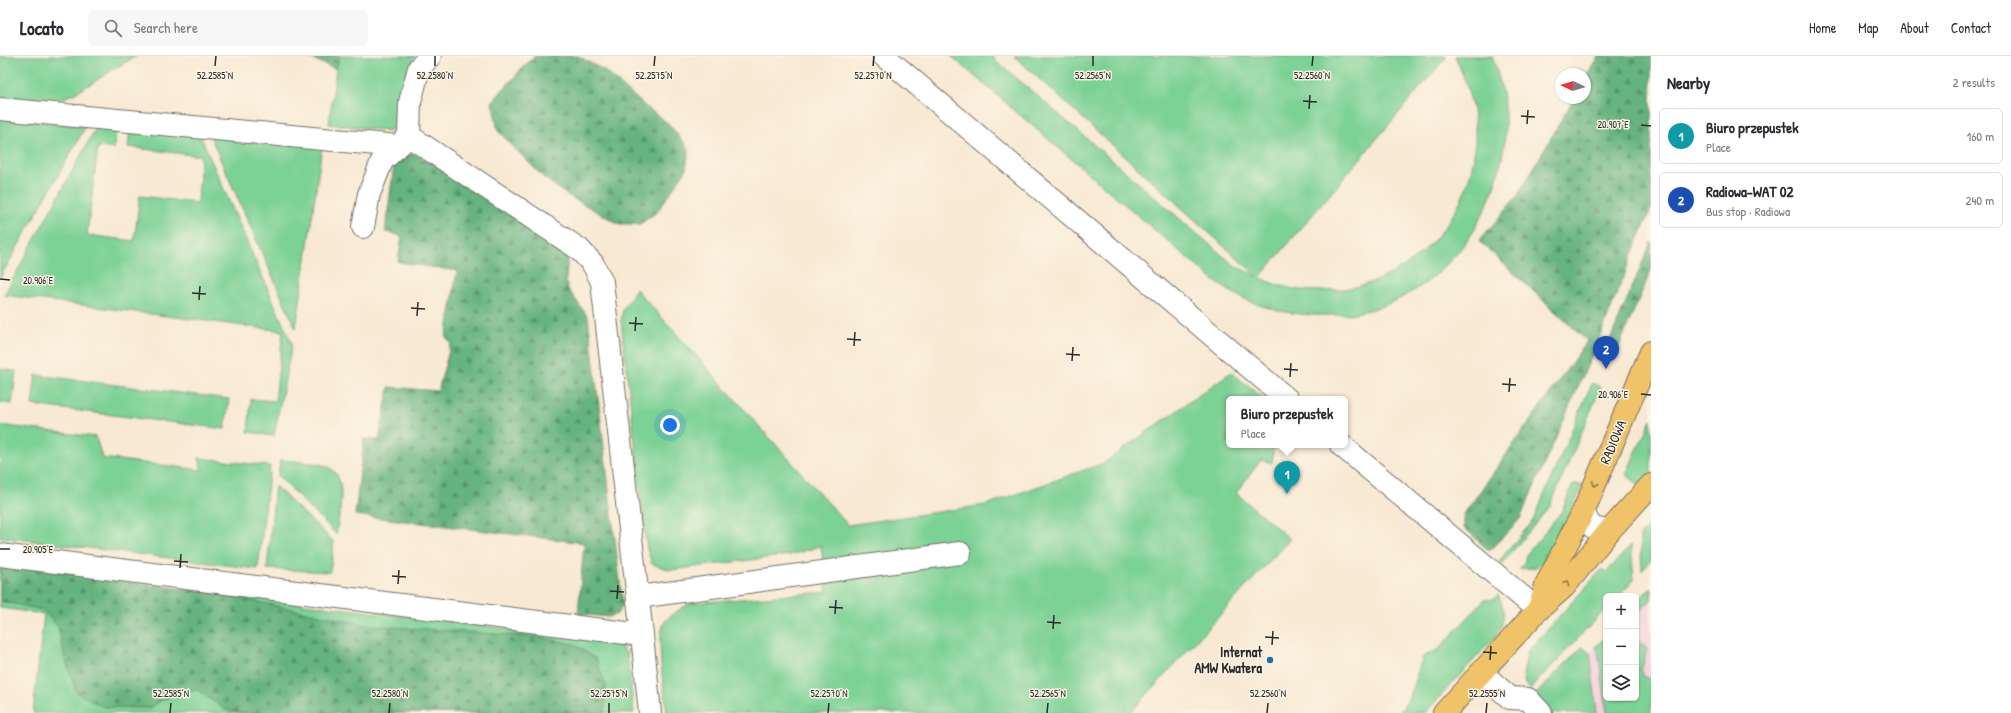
<!DOCTYPE html>
<meta charset="utf-8">
<style>
body{margin:0;font-family:"Patrick Hand",sans-serif;background:#f7f7f7;color:#2b2b33}
.controls{position:absolute;right:12px;bottom:12px;display:grid;overflow:hidden;border-radius:6px;box-shadow:0 1px 3px #0004}
.controls button{width:36px;height:36px;display:grid;place-items:center;padding:0;border:0;border-bottom:1px solid #e1e1e2;background:#fff;color:#2b2b33;font:20px sans-serif}
.compass{position:absolute;left:1555px;top:12px;width:36px;height:36px;border-radius:50%;background:#fff;box-shadow:0 1px 3px #0004;rotate:274deg}
.you{position:absolute;left:670px;top:369px;width:14px;height:14px;margin:-10px;border:3px solid #fff;border-radius:50%;background:#1a73e8;box-shadow:0 0 0 6px #1a73e833}
.badge{display:grid;place-items:center;width:26px;height:26px;border-radius:50%;background:#1a73e8;color:#fff;font-size:13px;font-weight:700}
.pin{position:absolute;translate:-50% -33px;filter:drop-shadow(0 1px 2px #0008)}
.pin::after{content:'';position:absolute;top:21px;width:14px;height:12px;background:inherit;clip-path:polygon(0 0,100% 0,50% 100%)}
.popup{position:absolute;left:1226px;top:340px;width:122px;height:52px;box-sizing:border-box;display:grid;place-content:center;border-radius:6px;background:#fff;filter:drop-shadow(0 1px 3px #0005);font-size:13px;white-space:nowrap;color:#7c7c81}
.popup b{font-size:15px;color:#2b2b33}
.popup::after{content:'';position:absolute;left:50%;top:100%;margin-left:-8px;border:8px solid transparent;border-top-color:#fff}
.list{margin:0;padding:0;list-style:none}
h2{display:flex;justify-content:space-between;align-items:center;height:52px;margin:0;padding:0 16px;font-size:17px}
h2 small{font-size:13px;font-weight:400;color:#7c7c81}
.list li{display:grid;grid-template-columns:26px 1fr auto;gap:12px;align-items:center;box-sizing:border-box;height:56px;margin:0 8px 8px;padding:0 8px;border:1px solid #e1e1e2;border-radius:6px}
.list b{display:block;font-size:15px;white-space:nowrap}
.list p{margin:0;font-size:13px;white-space:nowrap;color:#7c7c81}
.list em{font-size:13px;font-style:normal;color:#7c7c81}
.icon{flex:none;width:22px;height:22px;fill:none;stroke:currentColor;stroke-width:2;stroke-linecap:round;stroke-linejoin:round}
.map{position:relative;flex:none;width:1651px;height:657px;overflow:hidden}
header{display:flex;align-items:center;gap:24px;box-sizing:border-box;height:56px;padding:0 20px;background:#fff;border-bottom:1px solid #e1e1e2}
header strong{font-size:19px}
nav{display:flex;gap:22px;margin-inline-start:auto;font-size:14px}
.search{width:280px;height:36px;background:#f7f7f7;display:flex;align-items:center;gap:10px;box-sizing:border-box;padding:0 14px;border-radius:6px;color:#7c7c81;font-size:15px}
main{display:flex}
aside{flex:1;background:#fff}
.map>svg:first-child{display:block}
.built{fill:#f4cfdc}
.grass{fill:#7cd194;stroke:#547e60}
.forest{fill:url(#forest-firs);stroke:#486f54}
.lines{fill:none;stroke-linecap:round;stroke-linejoin:round}
.minor-casing{stroke:#736e66;stroke-width:24}
.major-casing{stroke:#736e66;stroke-width:24}
.minor{stroke:#fff;stroke-width:22}
.major{stroke:#f0c369;stroke-width:22}
.oneway{stroke:#8e774a}
.ticks{fill:none;stroke:#2b2b2b;stroke-width:1.5}
.poi-dot{fill:#1f6fb2;stroke:#fcf5e5;stroke-width:1.5}
.labels{text-anchor:middle;stroke-width:3;stroke-linejoin:round;paint-order:stroke}
.street-label{font-size:14px;fill:#2b2b2b;stroke:#fcf5e5}
.poi-label{font-size:14px;font-weight:bold;fill:#2b2b2b;stroke:#fcf5e5;text-anchor:end}
.ticks-label{font-size:10px;text-anchor:middle;fill:#2b2b2b;stroke:#fcf5e5;stroke-width:3;stroke-linejoin:round;paint-order:stroke}
</style>
<header>
<strong>Locato</strong>
<div class="search"><svg class="icon" aria-label="search" viewBox="0 0 24 24"><circle cx="10" cy="10" r="6"/><path d="M15 15l6 6"/></svg>Search here</div>
<nav><a>Home</a><a>Map</a><a>About</a><a>Contact</a></nav>
</header>
<main>
<div class="map">
<svg width="1651" height="657" viewBox="0 0 1651 657">
<defs>
<pattern id="forest-firs" width="22" height="20" patternUnits="userSpaceOnUse"><rect width="22" height="20" fill="#65b37e"/><path d="M5 1l3.5 6h-7zM16 11l3.5 6h-7z" fill="#539267"/></pattern>
</defs>
<rect width="100%" height="100%" fill="#fcf5e5"/>
<filter id="ink" filterUnits="userSpaceOnUse"><feTurbulence type="fractalNoise" baseFrequency=".025" numOctaves="2"/><feDisplacementMap in="SourceGraphic" scale="8" xChannelSelector="R" yChannelSelector="G"/><feConvolveMatrix kernelMatrix="1 2 1 2 8 2 1 2 1" color-interpolation-filters="sRGB"/></filter>
<filter id="wash" filterUnits="userSpaceOnUse"><feTurbulence type="fractalNoise" baseFrequency=".012" numOctaves="4" result="noise"/><feDisplacementMap in="SourceGraphic" scale="16" xChannelSelector="R" yChannelSelector="G"/><feGaussianBlur stdDeviation="0.9" result="paint"/><feColorMatrix in="noise" values="0 0 0 0 0 0 0 0 0 0 0 0 0 0 0 0 0 1.4 0 .05"/><feComposite in="paint" operator="in"/></filter>
<g filter="url(#wash)">
<rect width="100%" height="100%" fill="#f8e9d3"/>
<polygon class="built" points="1651,531 1651,657 1564,657 1547,642 1606,580 1606,642 1636,642 1636,547"/>
<g class="grass">
<path d="M0 0H137C112 12 73 44 47 47 32 49 15 45 0 44Z"/>
<polygon points="306,0 415,0 391,75 329,68 336,13"/>
<path d="M951 0H991L1223 200 1237 211 1258 221 1014 0H1447L1260 221C1284 235 1315 237 1343 233 1420 223 1479 150 1475 73 1474 47 1465 23 1455 0H1492C1503 30 1509 64 1503 96 1490 173 1436 243 1355 257 1344 259 1331 259 1319 259 1280 259 1243 247 1212 223Z"/>
<polygon points="0,62 86,70 0,222"/>
<polygon points="97,70 116,72 114,93 98,91 87,179 134,185 140,140 198,147 201,100 128,91 130,73 200,79 292,288 274,380 248,376 251,343 275,345 283,275 4,239"/>
<polygon points="210,80 322,91 296,273"/>
<path d="M636 233 848 469 986 449 1104 407 1231 316 1264 343H1229V389H1274L1272 407 1261 404 1236 437 1290 483 1130 657H667C665 634 655 588 664 567 669 558 683 552 691 547L827 536 821 490 790 499 671 514 652 508 647 493 621 265 623 253Z"/>
<polygon points="0,313 16,315 12,348 0,346"/>
<polygon points="36,319 229,343 225,373 32,349"/>
<polygon points="1592,327 1601,331 1550,450 1502,508 1499,505 1532,466 1536,458"/>
<polygon points="1651,364 1651,417 1639,430 1626,418"/>
<polygon points="0,369 96,381 102,402 202,414 199,402 270,410 258,513 0,481"/>
<path d="M280 404C294 405 309 406 323 409 351 415 339 459 336 478L278 420Z"/>
<polygon points="1576,428 1583,430 1547,504 1534,512 1519,513 1524,508 1526,499 1562,455 1572,430"/>
<polygon points="275,430 334,486 330,516 267,513"/>
<polygon points="1651,468 1651,505 1642,515 1640,479"/>
<polygon points="1631,489 1634,524 1619,540 1606,540 1606,553 1530,633 1525,627 1523,620 1527,596 1602,513 1606,517"/>
<polygon points="0,511 616,586 627,598 634,657 33,657 44,558 0,552"/>
<polygon points="1651,531 1651,544 1636,558 1636,547"/>
<polygon points="1498,539 1504,554 1502,569 1496,580 1425,657 1399,657 1407,646 1423,601 1439,593 1484,544 1495,543"/>
<polygon points="1606,580 1606,642 1636,642 1636,582 1647,593 1641,615 1644,621 1651,623 1651,657 1607,657 1598,594 1595,591"/>
<polygon points="1582,591 1590,597 1597,657 1552,657 1534,640"/>
</g>
<g class="forest">
<polygon points="306,0 340,0 336,13"/>
<polygon points="535,0 578,0 605,15 646,51 669,68 689,93 686,114 657,156 640,168 619,168 567,139 543,121 498,75 492,46 523,11"/>
<polygon points="1598,0 1651,0 1651,152 1597,288 1520,463 1489,495 1464,471 1464,458 1587,285 1479,185 1518,139 1574,42 1585,42 1585,22"/>
<polygon points="414,98 433,107 568,196 566,224 568,233 588,261 591,283 623,550 617,558 609,561 578,558 584,487 355,459 364,383 379,384 389,331 438,335 451,287 446,281 457,215 398,206 402,180 385,176 394,109 403,99"/>
<polygon points="1651,186 1651,214 1618,293 1608,289"/>
<polygon points="0,505 120,525 221,538 367,569 539,581 574,588 596,603 606,630 604,657 238,657 224,653 198,634 172,639 148,652 104,651 77,637 65,602 58,571 43,554 0,545"/>
</g>
</g>
<g filter="url(#ink)">
<g class="lines">
<defs>
<g id="minor">
<polyline points="884,0 1287,343"/>
<polyline points="0,53 398,90"/>
<polyline points="363,171 369,138 382,105 405,84"/>
<polyline points="1341,389 1538,554"/>
<path d="M1584 454C1587 470 1594 475 1610 474"/>
<polyline points="0,499 642,579 602,226 593,208 579,193 409,80 410,46 419,12 430,0"/>
<polyline points="638,541 960,497"/>
<polyline points="642,579 650,657"/>
<polyline points="1482,617 1510,642 1528,643 1541,657"/>
</g>
<g id="major">
<polyline points="1539,552 1547,527 1584,454 1651,296"/>
<polyline points="1444,657 1538,554 1564,531 1610,474 1651,429"/>
</g>
</defs>
<use href="#minor" class="minor-casing"/>
<use href="#major" class="major-casing"/>
<use href="#minor" class="minor"/>
<use href="#major" class="major"/>
</g>
<defs><path id="oneway-chevron" d="M-2-3.5L2.5 0L-2 3.5" fill="none" stroke-width="1.6" stroke-linecap="round" stroke-linejoin="round"/></defs>
<g class="oneway">
<use href="#oneway-chevron" transform="translate(1595 428) rotate(113)"/>
<use href="#oneway-chevron" transform="translate(1567 527) rotate(-50)"/>
</g>
</g>
<path class="ticks" d="M215 10 216 0M435 10V0M654 10 655 0M873 10 874 0M1093 10V0M1312 10 1313 0M1303 45 1317 46M1309 53 1310 39M1521 60 1535 61M1527 68 1528 54M1641 69 1651 70M0 223 10 224M192 237 206 238M199 244 200 230M411 252 425 253M417 260 418 246M629 267 643 268M635 275 636 261M847 283 861 284M854 290 855 276M1066 298 1080 299M1072 305 1073 291M1284 313 1298 314M1290 321 1291 307M1502 328 1516 329M1509 336 1510 322M1641 338 1651 339M0 493H10M174 505 188 506M180 512 181 498M392 520 406 521M398 528 399 514M610 535 624 536M617 543 618 529M829 551 843 552M835 558 836 544M1047 566 1061 567M1053 573 1054 559M1265 581 1279 582M1272 589 1273 575M1483 596 1497 597M1490 604 1491 590M170 657 171 647M389 657 390 647M609 657V647M828 657 829 647M1047 657 1048 647M1267 657 1268 647M1486 657 1487 647"/>
<circle class="poi-dot" cx="1270" cy="604" r="4"/>
<g class="labels">
<g class="street-label">
<text transform="translate(1613 386) rotate(-67)" y="5">RADIOWA</text>
</g>
<g class="poi-label">
<text x="1262" y="601">Internat<tspan x="1262" dy="16">AMW Kwatera</tspan></text>
</g>
</g>
<g class="ticks-label">
<text x="215" y="23">52.2585°N</text>
<text x="435" y="23">52.2580°N</text>
<text x="654" y="23">52.2575°N</text>
<text x="873" y="23">52.2570°N</text>
<text x="1093" y="23">52.2565°N</text>
<text x="1312" y="23">52.2560°N</text>
<text x="1613" y="72">20.907°E</text>
<text x="38" y="228">20.906°E</text>
<text x="1613" y="342">20.906°E</text>
<text x="38" y="497">20.905°E</text>
<text x="171" y="641">52.2585°N</text>
<text x="390" y="641">52.2580°N</text>
<text x="609" y="641">52.2575°N</text>
<text x="829" y="641">52.2570°N</text>
<text x="1048" y="641">52.2565°N</text>
<text x="1268" y="641">52.2560°N</text>
<text x="1487" y="641">52.2555°N</text>
</g>
</svg>
<div class="controls">
<button>+</button>
<button>−</button>
<button><svg class="icon" aria-label="layers" viewBox="0 0 24 24"><path d="M12 4l9 5-9 5-9-5zM3 14l9 5 9-5"/></svg></button>
</div>
<svg class="compass" viewBox="-18 -18 36 36"><path d="M0-13l5 13h-10z" fill="#e53935"/><path d="M0 13l5-13h-10z" fill="#7c7c81"/></svg>
<div class="you"></div>
<div class="pin badge" style="left:1287px;top:438px;background:#0f9aa8">1</div>
<div class="popup"><b>Biuro przepustek</b>Place</div>
<div class="pin badge" style="left:1606px;top:313px;background:#1a4fb4">2</div>
</div>
<aside>
<h2>Nearby<small>2 results</small></h2>
<ul class="list">
<li><span class="badge" style="background:#0f9aa8">1</span><div><b>Biuro przepustek</b><p>Place</p></div><em>160 m</em></li>
<li><span class="badge" style="background:#1a4fb4">2</span><div><b>Radiowa-WAT 02</b><p>Bus stop · Radiowa</p></div><em>240 m</em></li>
</ul>
</aside>
</main>
